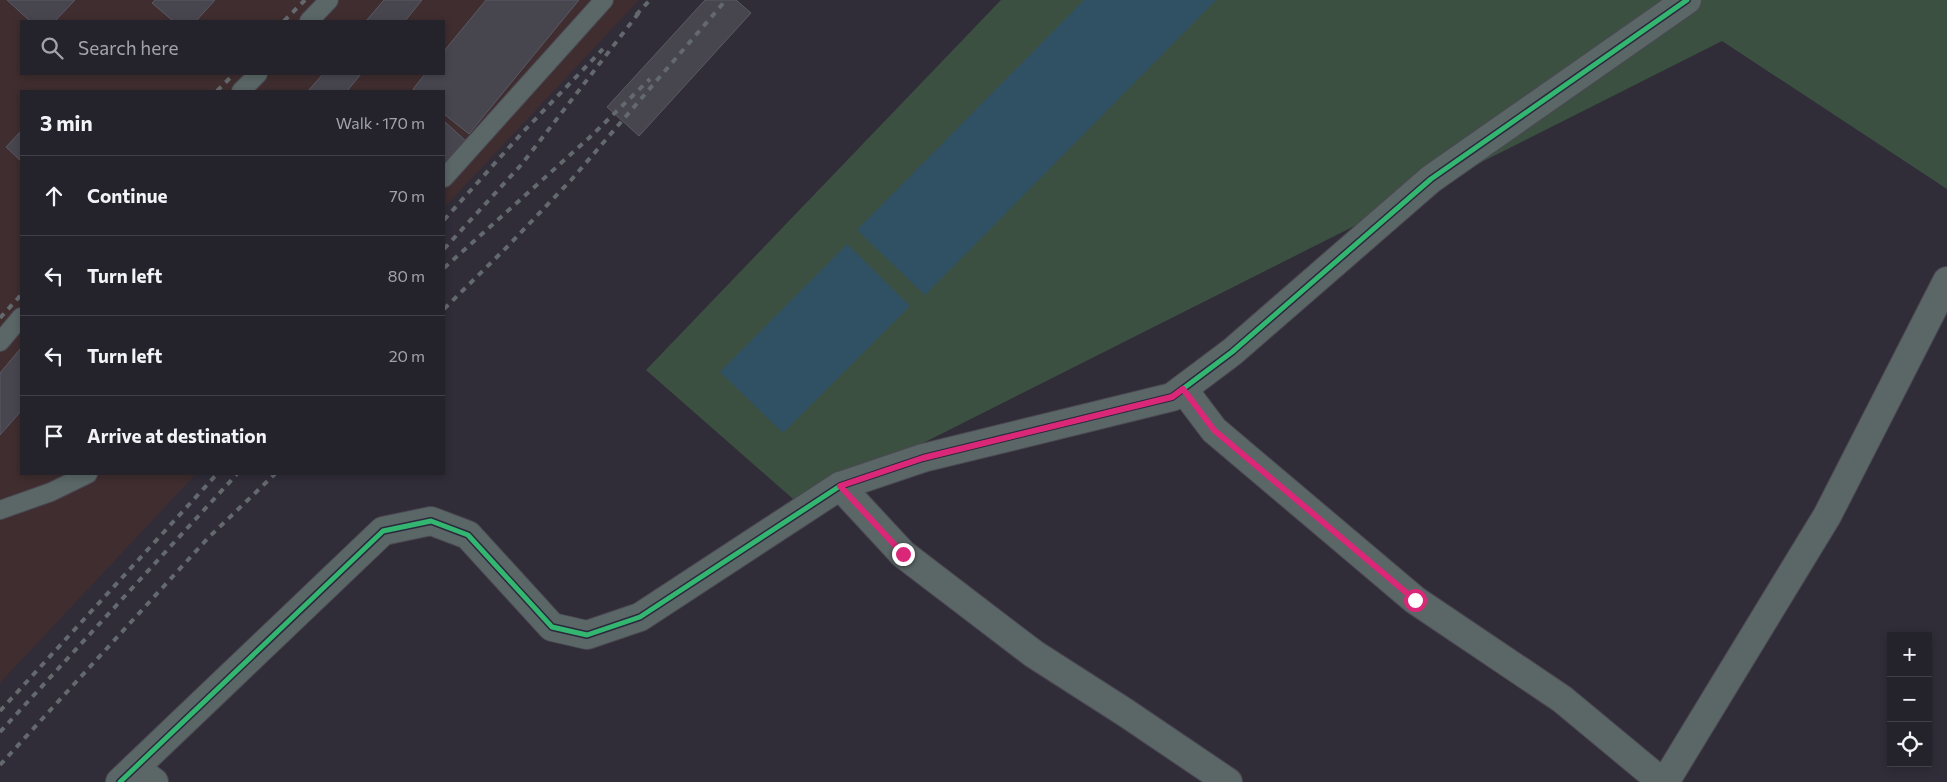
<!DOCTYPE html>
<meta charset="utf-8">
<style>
body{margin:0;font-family:Commissioner,sans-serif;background:#2c2a33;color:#f1f3f6}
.controls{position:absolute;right:15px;bottom:15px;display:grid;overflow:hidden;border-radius:0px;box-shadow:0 2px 8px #0003}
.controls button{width:45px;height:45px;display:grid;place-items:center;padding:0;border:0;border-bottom:1px solid #413f47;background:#24222b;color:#f1f3f6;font:25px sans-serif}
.stop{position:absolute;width:15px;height:15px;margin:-11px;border:4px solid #db2777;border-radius:50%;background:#fff}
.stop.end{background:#db2777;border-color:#fff;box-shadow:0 1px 5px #0008}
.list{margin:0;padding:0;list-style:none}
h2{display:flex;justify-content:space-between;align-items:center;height:65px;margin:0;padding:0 20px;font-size:21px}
h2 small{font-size:16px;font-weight:400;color:#a3a4a9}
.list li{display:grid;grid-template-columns:32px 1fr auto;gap:15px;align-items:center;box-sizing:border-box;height:80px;padding:0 20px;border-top:1px solid #413f47}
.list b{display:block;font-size:19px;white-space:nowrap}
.list em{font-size:16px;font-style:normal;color:#a3a4a9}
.icon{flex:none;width:28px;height:28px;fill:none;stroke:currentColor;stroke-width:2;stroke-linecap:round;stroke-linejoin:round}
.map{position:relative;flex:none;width:1947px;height:782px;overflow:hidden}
.search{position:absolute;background:#24222b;box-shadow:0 2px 8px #0003;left:20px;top:20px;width:425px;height:55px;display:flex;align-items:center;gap:12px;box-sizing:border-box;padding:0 18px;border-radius:0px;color:#a3a4a9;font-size:19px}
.panel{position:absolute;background:#24222b;box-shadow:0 2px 8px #0003;left:20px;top:90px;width:425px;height:385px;border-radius:0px}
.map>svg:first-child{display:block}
.industrial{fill:#3f2d2f;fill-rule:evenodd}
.green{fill:#3c5042}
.water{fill:#305163}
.building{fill:#47454e;stroke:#5b5a64}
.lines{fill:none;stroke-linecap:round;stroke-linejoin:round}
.lane-casing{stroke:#4b4853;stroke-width:20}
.street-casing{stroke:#4b4853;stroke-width:30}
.lane{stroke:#5a6766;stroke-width:18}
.street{stroke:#5a6766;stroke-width:28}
.rail{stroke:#63696d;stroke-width:4;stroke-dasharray:6 6;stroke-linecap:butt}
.cycleway-casing{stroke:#2c283e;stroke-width:8}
.cycleway{stroke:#33b770;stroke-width:5}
.route{stroke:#db2777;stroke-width:6}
</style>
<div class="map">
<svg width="1947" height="782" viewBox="0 0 1947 782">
<rect width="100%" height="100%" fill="#302d39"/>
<path class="industrial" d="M0 0H639L444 208V91H21V474H196L0 683ZM21 21H444V74H21Z"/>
<polygon class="green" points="1001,0 1947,0 1947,189 1722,41 800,505 646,370"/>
<g class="water">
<polygon points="1084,0 1216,0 925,295 857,230"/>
<polygon points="847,244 910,306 783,433 720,372"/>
</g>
<g class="building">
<polygon points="7,0 75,0 55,21 30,21"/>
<polygon points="155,0 215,0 196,21 173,21 152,3"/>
<polygon points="384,0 422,0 405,21 366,21"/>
<polygon points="486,0 579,0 469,134 444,114 444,91 416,91 413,89 425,74 444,74 444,51"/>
<polygon points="705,0 736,0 751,13 639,136 607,107"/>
<polygon points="323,74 361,74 347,91 308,91"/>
<polygon points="444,121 467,142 444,168"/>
<polygon points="21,131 21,161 6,147"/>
<polygon points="21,348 21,411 0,435 0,373"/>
</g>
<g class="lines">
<defs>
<g id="lane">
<polyline points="309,21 329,0"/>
<polyline points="241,91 258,74"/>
<polyline points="444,178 604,0"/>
<polyline points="0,342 21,317"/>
<polyline points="0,510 51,492 88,474"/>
</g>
<g id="street">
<polyline points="1183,389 1214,430 1415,600 1562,699 1662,782"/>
<polyline points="840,486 903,554 1034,654 1126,713 1228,782"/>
<polyline points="135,768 154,782"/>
<polyline points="120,782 383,531 431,521 468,535 552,627 587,635 640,617 840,486 923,458 1172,397 1232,352 1431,179 1687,0"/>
<polyline points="1665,782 1827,516 1947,281"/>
</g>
</defs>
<use href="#lane" class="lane-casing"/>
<use href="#street" class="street-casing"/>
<use href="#lane" class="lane"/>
<use href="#street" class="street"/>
<g class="rail">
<polyline points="636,15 650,0"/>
<polyline points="284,21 305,0"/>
<polyline points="217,91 234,74"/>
<polyline points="444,220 522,133 603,49"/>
<polyline points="444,249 522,164 641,10"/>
<polyline points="444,268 589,138 650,79"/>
<polyline points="444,309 507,247 572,179 726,0"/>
<polyline points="0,318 21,295"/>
<polyline points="0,711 217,474"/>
<polyline points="0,732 237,474"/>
<polyline points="0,765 208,538 275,474"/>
</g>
<defs>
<polyline id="cycleway" points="120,782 383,531 431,521 468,535 552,627 587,635 640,617 840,486 923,458 1172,397 1232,352 1431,179 1687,0"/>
</defs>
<use href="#cycleway" class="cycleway-casing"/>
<use href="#cycleway" class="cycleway"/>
</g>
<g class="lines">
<polyline class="route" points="903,554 840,486 923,458 1172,397 1183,389 1214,430 1415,600"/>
</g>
</svg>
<div class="controls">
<button>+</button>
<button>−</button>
<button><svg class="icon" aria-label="locate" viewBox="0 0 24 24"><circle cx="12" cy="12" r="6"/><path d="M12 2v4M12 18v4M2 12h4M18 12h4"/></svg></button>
</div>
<div class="stop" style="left:1415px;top:600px"></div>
<div class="stop end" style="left:903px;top:554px"></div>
<div class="search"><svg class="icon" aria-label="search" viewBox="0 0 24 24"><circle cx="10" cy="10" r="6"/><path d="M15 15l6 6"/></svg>Search here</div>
<section class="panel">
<h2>3 min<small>Walk · 170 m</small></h2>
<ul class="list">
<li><svg class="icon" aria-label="ahead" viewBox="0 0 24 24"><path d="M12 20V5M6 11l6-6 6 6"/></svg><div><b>Continue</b></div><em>70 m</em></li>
<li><svg class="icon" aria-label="left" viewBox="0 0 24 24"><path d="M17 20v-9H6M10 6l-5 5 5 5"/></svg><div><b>Turn left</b></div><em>80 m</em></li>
<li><svg class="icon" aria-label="left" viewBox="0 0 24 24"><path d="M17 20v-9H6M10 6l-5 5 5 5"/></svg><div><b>Turn left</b></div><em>20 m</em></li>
<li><svg class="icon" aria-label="arrive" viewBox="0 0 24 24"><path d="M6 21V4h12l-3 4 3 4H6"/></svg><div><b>Arrive at destination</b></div></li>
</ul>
</section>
</div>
